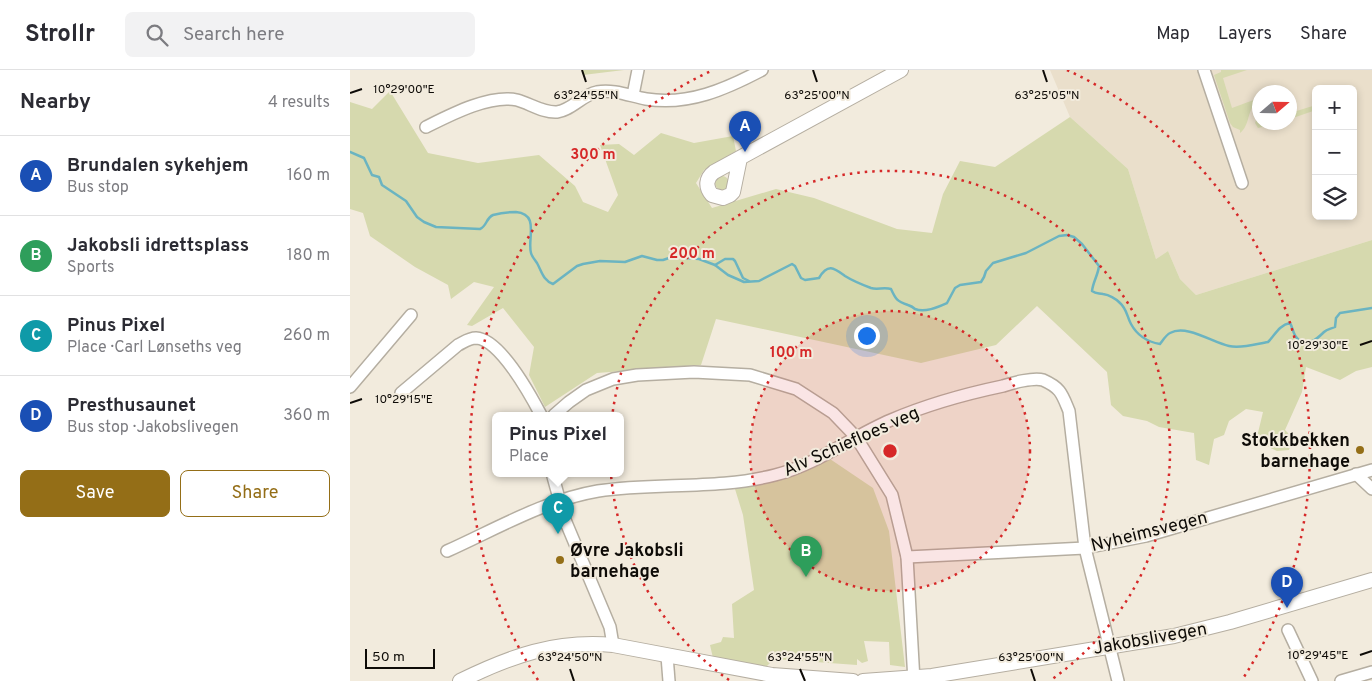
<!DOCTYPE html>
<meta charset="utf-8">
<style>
body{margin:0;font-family:Overpass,sans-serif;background:#f2f2f3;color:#2b2b33}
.controls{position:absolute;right:15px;top:15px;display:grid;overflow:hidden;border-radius:8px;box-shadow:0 2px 8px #0003}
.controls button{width:45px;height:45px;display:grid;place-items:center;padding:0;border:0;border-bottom:1px solid #e1e1e2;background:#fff;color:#2b2b33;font:25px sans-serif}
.compass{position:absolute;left:902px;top:15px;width:45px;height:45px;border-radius:50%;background:#fff;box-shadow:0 2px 8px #0003;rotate:70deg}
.scale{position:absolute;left:15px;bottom:12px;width:70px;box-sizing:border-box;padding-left:5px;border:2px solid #0e0b07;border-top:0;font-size:14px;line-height:18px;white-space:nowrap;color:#0e0b07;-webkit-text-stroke:4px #f2ebdd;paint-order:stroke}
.you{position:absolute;left:516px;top:265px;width:18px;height:18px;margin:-12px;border:4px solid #fff;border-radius:50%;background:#1a73e8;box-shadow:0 0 0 8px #1a73e833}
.badge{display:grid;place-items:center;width:32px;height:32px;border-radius:50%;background:#946e17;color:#fff;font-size:16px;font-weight:700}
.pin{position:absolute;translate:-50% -41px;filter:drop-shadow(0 1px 2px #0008)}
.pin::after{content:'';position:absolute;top:26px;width:18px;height:15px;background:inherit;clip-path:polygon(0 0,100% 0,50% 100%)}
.popup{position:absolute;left:142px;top:342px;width:132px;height:65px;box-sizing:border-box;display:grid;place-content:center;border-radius:8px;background:#fff;filter:drop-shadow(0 1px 4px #0005);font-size:16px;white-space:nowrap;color:#7c7c81}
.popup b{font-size:19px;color:#2b2b33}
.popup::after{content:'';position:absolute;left:50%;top:100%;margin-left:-10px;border:10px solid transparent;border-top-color:#fff}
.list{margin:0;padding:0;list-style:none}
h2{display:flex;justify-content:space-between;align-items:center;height:65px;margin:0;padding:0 20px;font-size:21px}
h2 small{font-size:16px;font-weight:400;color:#7c7c81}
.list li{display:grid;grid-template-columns:32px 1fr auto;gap:15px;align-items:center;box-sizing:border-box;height:80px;padding:0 20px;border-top:1px solid #e1e1e2}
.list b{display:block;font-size:19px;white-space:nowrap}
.list p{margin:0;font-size:16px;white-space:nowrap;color:#7c7c81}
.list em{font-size:16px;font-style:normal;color:#7c7c81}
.actions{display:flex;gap:10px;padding:15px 20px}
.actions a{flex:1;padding:11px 0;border:1px solid #946e17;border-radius:8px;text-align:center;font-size:18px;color:#946e17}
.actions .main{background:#946e17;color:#fff}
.icon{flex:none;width:28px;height:28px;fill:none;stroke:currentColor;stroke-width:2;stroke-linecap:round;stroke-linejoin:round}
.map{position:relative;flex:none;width:1022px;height:611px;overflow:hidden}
header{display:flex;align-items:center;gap:30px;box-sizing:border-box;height:70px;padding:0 25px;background:#fff;border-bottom:1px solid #e1e1e2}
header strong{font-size:24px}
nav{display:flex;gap:28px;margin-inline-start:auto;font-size:18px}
.search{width:350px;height:45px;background:#f2f2f3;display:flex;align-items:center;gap:12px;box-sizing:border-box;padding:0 18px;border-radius:8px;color:#7c7c81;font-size:19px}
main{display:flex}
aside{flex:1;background:#fff}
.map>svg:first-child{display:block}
.built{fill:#eadfcb;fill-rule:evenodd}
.green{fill:#d6d9ae}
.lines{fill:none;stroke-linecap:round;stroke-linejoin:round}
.stream{stroke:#6bb4c1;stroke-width:2.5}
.minor-casing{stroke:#b5aea1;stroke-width:14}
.tertiary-casing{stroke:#b5aea1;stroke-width:16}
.minor{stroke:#fff;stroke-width:11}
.tertiary{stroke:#fff;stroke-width:14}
.ticks{fill:none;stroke:#0e0b07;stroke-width:2}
.ring{fill:none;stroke:#d62828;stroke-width:2.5;stroke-dasharray:2.5 5}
.poi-dot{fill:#946e17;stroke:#f2ebdd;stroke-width:2}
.labels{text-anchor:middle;stroke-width:4;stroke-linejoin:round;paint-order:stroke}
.poi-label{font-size:18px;font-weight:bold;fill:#0e0b07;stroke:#f2ebdd;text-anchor:end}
.street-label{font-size:18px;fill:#0e0b07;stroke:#f2ebdd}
.ticks-label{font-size:12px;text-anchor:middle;fill:#0e0b07;stroke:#f2ebdd;stroke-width:4;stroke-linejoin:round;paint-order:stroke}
.centre{fill:#d62828;stroke:#f2ebdd;stroke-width:2.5}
.ring-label{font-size:15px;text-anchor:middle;font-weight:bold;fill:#d62828;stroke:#f2ebdd;stroke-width:4;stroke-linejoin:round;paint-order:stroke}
</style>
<header>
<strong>Strollr</strong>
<div class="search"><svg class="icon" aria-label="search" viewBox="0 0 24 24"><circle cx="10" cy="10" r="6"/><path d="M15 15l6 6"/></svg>Search here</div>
<nav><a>Map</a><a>Layers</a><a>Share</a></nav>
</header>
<main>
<aside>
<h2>Nearby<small>4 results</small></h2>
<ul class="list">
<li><span class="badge" style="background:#1a4fb4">A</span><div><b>Brundalen sykehjem</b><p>Bus stop</p></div><em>160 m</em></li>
<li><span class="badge" style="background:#2e9e5b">B</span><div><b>Jakobsli idrettsplass</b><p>Sports</p></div><em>180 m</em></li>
<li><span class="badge" style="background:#0f9aa8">C</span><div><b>Pinus Pixel</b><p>Place · Carl Lønseths veg</p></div><em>260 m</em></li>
<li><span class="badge" style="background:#1a4fb4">D</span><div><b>Presthusaunet</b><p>Bus stop · Jakobslivegen</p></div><em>360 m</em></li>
</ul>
<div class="actions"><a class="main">Save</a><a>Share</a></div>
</aside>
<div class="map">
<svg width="1022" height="611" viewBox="0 0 1022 611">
<rect width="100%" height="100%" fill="#f2ebdd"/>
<path class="built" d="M700 0H1022V170L846 225 830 209 818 181 806 189 778 99 720 47ZM966 19H1003V146H966ZM909 22H939V52H909Z"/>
<g class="green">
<polygon points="232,0 274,0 233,5"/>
<path d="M871 0H897L873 8 882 38 909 28V31C896 38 901 55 890 63V60L883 57 880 53 864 5 871 2Z"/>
<polygon points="40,21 78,83 128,93 189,85 225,116 233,132 258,142 268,125 250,75 269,74 284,85 311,63 344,73 383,66 386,81 354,100 346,113 362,138 426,119 464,128 547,159 582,163 593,124 610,91 645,97 720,47 778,99 806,189 818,181 830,209 846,225 1022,170 1022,297 1006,301 990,310 956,297 952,322 935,360 943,368 939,380 927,381 906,371 913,342 896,339 879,351 874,365 864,369 859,395 846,390 844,363 809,357 797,351 773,346 761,335 757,302 687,236 646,275 571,293 366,249 351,295 247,303 195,337 179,305 184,277 153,238 122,256 117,255 144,217 124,212 101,229 98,215 65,197 20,166 13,143 0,139 0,32 22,39"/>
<polygon points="966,35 966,40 940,49 940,43"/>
<polygon points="909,43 909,52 929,53 908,58 905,53"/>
<circle cx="372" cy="113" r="7"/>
<polygon points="480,389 523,418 539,461 555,597 540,595 539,572 514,571 518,591 512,593 507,589 507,595 424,589 416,597 363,588 360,575 371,572 373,567 384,568 382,534 404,520 393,445 385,419 445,404"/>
</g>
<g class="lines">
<g class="stream">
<path d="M0 82 14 88 22 105 29 107 32 115 56 131 67 147 74 152 86 157 130 159C137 156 136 148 143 145 150 143 159 142 166 142 190 144 177 169 181 183 182 187 185 190 187 193 192 202 193 210 203 214L227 196 233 194 250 191 275 192 292 186 307 190H313L328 185 336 188 349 189 365 195 378 205 394 212 409 211 442 194 445 196 451 208 455 210 469 208C478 193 484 198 495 206 503 211 513 215 521 218 527 220 534 217 541 219 546 230 547 231 558 235 561 236 563 237 565 239 575 243 588 237 597 233L605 218 610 215 631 212 634 207 636 201 643 193 676 183 709 166 717 165 724 167 732 174 749 196C748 205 743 212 742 221 746 224 748 223 753 224 759 225 766 229 770 233 777 239 777 247 781 254 787 265 798 272 810 274 813 270 816 265 820 263 837 254 863 273 879 276 891 279 906 274 918 272 925 265 929 255 940 253 943 258 943 264 947 268 956 279 967 269 974 262 977 259 981 259 985 257L986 248 990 243 1022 238"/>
<polyline points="365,195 375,189 383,189 385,191 393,208 399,211"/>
</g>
<defs>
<g id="minor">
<polyline points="854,0 892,113"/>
<polyline points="283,25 288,0"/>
<path d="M76 57C100 45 140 24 167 30 179 33 193 43 207 42 222 40 232 25 247 22 264 19 280 26 296 29 338 36 376 19 412 0"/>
<polyline points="0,317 61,245"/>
<path d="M51 323 108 275C114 272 119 268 126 268 150 269 181 326 191 345"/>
<polyline points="204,345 219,332 236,320 263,309 287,305 344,302 400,305 446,319 483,343 506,367 542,425 557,487 564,611"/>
<polyline points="202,403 215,450 260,557 263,575"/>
<polyline points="1006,404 1022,419"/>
<path d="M97 481C146 459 195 430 248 421 306 412 367 420 425 405 466 395 501 367 541 350 576 335 615 324 653 316 662 313 684 307 693 310 711 318 712 324 719 341L735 478 768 611"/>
<polyline points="557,487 735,478 796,466 1022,400"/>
<polyline points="938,560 962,611"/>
<polyline points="317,586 319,611"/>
<polyline points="991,611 1022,602"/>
</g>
<g id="tertiary">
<path d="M390 88 383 122 380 125 373 128 362 125C355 117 356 108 364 102L551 0"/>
<path d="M110 611C161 586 205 570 263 575L422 605 503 611"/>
<polyline points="513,611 582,606 824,566 880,552 1022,510"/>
</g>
</defs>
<use href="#minor" class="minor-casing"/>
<use href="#tertiary" class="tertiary-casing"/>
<use href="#minor" class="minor"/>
<use href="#tertiary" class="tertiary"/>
</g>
<path class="ticks" d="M232 0 236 12M463 0 467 12M693 0 697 12M0 23 12 19M1010 275 1022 271M0 333 12 329M1010 585 1022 581M220 599 224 611M450 599 455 611M681 599 685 611"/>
<circle cx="540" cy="381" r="140" fill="#d62828" fill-opacity=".12"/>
<g class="ring">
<circle cx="540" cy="381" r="140"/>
<path d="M379 610A280 280 0 1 1 701 610"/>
<path d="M188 610A420 420 0 0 1 363 0M717 0A420 420 0 0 1 892 610"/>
</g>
<g class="poi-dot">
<circle cx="1010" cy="380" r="5"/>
<circle cx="210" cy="490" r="5"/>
</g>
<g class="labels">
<g class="poi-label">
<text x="1000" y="376">Stokkbekken<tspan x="1000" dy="21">barnehage</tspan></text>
<text x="220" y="486" text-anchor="start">Øvre Jakobsli<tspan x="220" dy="21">barnehage</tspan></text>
</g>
<g class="street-label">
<text transform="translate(501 371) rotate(-24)" y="6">Alv Schiefloes veg</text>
<text transform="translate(799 461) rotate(-14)" y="6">Nyheimsvegen</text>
<text transform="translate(800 568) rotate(-10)" y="6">Jakobslivegen</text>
</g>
</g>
<g class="ticks-label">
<text x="54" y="23">10°29'00"E</text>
<text x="236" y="29">63°24'55"N</text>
<text x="467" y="29">63°25'00"N</text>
<text x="697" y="29">63°25'05"N</text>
<text x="968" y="279">10°29'30"E</text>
<text x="54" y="333">10°29'15"E</text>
<text x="968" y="589">10°29'45"E</text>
<text x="220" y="591">63°24'50"N</text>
<text x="450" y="591">63°24'55"N</text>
<text x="681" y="591">63°25'00"N</text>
</g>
<circle cx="540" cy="381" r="8" class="centre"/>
<g class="ring-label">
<text x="243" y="89">300 m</text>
<text x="342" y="188">200 m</text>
<text x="441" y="287">100 m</text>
</g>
</svg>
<div class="controls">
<button>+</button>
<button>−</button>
<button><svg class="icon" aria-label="layers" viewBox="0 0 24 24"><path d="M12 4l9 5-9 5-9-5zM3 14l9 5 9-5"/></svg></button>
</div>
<svg class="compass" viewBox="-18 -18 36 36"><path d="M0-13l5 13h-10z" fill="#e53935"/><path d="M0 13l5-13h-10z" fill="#7c7c81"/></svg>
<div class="scale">50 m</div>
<div class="you"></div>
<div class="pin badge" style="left:395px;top:82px;background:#1a4fb4">A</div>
<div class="pin badge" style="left:456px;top:507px;background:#2e9e5b">B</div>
<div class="pin badge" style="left:208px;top:464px;background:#0f9aa8">C</div>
<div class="popup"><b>Pinus Pixel</b>Place</div>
<div class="pin badge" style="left:937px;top:538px;background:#1a4fb4">D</div>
</div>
</main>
